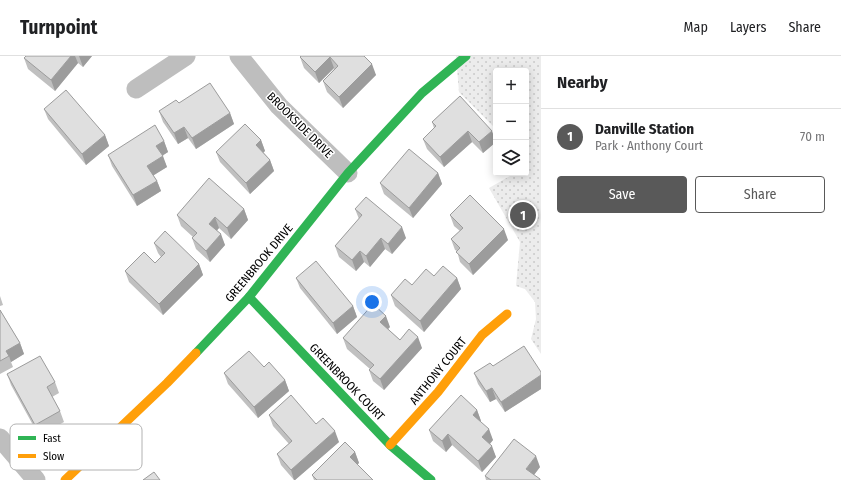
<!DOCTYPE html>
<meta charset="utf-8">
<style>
body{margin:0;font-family:"Fira Sans Condensed",sans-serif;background:#f6f6f6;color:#202124}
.controls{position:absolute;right:12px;top:12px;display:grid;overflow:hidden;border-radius:4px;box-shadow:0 2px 10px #0003}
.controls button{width:36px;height:36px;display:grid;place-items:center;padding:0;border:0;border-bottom:1px solid #e0e0e0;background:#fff;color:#202124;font:20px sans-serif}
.you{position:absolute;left:372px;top:246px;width:14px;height:14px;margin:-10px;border:3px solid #fff;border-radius:50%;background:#1a73e8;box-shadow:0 0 0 6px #1a73e833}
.badge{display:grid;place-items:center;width:26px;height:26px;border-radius:50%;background:#595959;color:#fff;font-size:13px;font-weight:700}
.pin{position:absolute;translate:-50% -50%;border:2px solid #fff;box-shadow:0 1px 4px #0006}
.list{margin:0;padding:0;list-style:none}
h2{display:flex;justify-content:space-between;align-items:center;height:52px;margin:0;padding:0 16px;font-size:17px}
h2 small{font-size:13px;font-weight:400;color:#757577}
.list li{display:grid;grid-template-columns:26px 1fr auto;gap:12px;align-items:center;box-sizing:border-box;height:56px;padding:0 16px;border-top:1px solid #e0e0e0}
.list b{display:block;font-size:15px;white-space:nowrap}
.list p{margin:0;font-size:13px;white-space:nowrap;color:#757577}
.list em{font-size:13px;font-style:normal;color:#757577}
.actions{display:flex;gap:8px;padding:12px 16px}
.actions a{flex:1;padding:9px 0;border:1px solid #595959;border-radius:4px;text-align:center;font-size:14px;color:#595959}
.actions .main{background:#595959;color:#fff}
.icon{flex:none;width:22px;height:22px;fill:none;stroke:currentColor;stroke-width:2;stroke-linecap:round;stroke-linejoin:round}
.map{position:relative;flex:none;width:541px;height:424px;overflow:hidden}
header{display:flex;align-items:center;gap:24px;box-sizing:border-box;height:56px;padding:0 20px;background:#fff;border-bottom:1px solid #e0e0e0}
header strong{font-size:19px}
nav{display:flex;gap:22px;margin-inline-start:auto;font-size:14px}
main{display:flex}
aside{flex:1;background:#fff}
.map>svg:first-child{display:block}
.park{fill:url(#park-dots)}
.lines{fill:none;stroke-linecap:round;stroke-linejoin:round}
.street{stroke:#bebebe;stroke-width:19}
.fast{stroke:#30b455;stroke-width:9}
.slow{stroke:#ff9f0a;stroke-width:9}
.wall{fill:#c0c0c0}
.shaded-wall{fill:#9c9c9c}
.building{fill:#dfdfdf;stroke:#9c9c9c}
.labels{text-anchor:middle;stroke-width:3;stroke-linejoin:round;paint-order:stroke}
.street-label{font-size:12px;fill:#000;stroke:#fff}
.key{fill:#fff;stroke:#b2b2b2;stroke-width:1}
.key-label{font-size:11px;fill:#000}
</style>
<header>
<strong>Turnpoint</strong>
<nav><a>Map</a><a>Layers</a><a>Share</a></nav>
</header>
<main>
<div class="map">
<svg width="541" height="424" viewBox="0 0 541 424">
<defs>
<pattern id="park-dots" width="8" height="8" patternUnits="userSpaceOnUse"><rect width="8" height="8" fill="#ececec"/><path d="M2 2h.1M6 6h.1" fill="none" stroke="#c9c9c9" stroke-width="1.8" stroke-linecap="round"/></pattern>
</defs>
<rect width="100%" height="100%" fill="#fff"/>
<polygon class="park" points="456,0 541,0 541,298 531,283 536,263 535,246 525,233 516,230 520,186 489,132 510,120 509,117 526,117 526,15 496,15 496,73 459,36"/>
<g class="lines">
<g class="street">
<polyline points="239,0 279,50 348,117"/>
<polyline points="136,33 186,0"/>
<polyline points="0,382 36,424"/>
</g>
<g class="fast">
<polyline points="249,241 390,389 431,424"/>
<polyline points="196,297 249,241 348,117 422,37 466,0"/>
</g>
<g class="slow">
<polyline points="390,389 438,336 482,279 507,258"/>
<polyline points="65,424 167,327 196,297"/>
</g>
</g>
<g class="wall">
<polygon points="26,0 92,0 83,11 78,7 55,35 28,13 24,2"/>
<polygon points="364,0 376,19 343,52 327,36 323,25 334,13 334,12 319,27 304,12 300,1"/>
<polygon points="460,40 496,86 483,97 472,86 444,111 427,93 423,83 434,72 432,66"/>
<polygon points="179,47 230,57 234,68 196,93 188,82 178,88 163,66 159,55"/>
<polygon points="44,53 105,79 109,90 86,109 48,63"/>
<polygon points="261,84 265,95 263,96 270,104 274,115 250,138 220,106 216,96"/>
<polygon points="164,85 168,96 162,100 167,111 153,119 157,125 161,135 137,150 112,110 108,99"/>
<polygon points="438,117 442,128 413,162 384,138 380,127"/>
<polygon points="244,153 248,164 231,183 219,172 217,174 225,189 210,206 196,193 192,182 193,181 181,170 177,159"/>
<polygon points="355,153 406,182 392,198 385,193 370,211 364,206 356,215 339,201 335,190 359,163"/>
<polygon points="450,159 508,184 473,219 460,206 457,195 455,194 451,183 460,175 454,170"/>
<polygon points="154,187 199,208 203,219 163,259 129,226 125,215 155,207 161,201 158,197"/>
<polygon points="434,220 457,222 461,233 424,276 395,250 391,239 412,229"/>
<polygon points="296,222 353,250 357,261 337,278 300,232"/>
<polygon points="0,240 3,249 0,250"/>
<polygon points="0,254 20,287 24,298 11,306 13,311 0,318"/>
<polygon points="390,271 388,273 400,284 422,292 384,334 373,325 369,314 370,313 347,293 343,282"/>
<polygon points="493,310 541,316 541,333 505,356 496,343 490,346 478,328 474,317"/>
<polygon points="264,311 285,324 289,335 258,362 228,328 224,317"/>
<polygon points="7,318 55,326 59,337 52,341 60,355 64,366 39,380 11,329"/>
<polygon points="477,354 481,365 480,365 493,384 490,388 496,401 482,416 452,389 446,396 433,385 429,374"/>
<polygon points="269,359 316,368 339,386 295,424 294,424 281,409 277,398 289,388 273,370"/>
<polygon points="355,396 359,407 357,408 373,424 314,424 312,419"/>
<polygon points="540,411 534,419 540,424 486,424 485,420"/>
</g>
<g class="shaded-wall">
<polygon points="71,0 75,0 78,7 55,35 51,24"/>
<polygon points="79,0 92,0 83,11"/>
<polygon points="330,1 334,12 319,27 315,16"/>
<polygon points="372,8 376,19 343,52 339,41"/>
<polygon points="230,57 234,68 196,93 192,82"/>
<polygon points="184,71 188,82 178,88 174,77"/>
<polygon points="468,75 472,86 444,111 440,101"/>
<polygon points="492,75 496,86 483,97 479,86"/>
<polygon points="105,79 109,90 86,109 82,98"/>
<polygon points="261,84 265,95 260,100 256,89"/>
<polygon points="164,85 168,96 160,101 156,90"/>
<polygon points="163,100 167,111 151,121 147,110"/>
<polygon points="270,104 274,115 250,138 246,127"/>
<polygon points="438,117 442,128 413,162 409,152"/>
<polygon points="157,125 161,135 137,150 133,139"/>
<polygon points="244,153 248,164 231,183 227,172"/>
<polygon points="215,161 219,172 213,179 209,168"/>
<polygon points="402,171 406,182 392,198 388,188"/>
<polygon points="504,173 508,184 473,219 469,208"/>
<polygon points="221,178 225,189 210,206 206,195"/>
<polygon points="381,182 385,193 370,211 366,200"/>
<polygon points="360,195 364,206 356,215 352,204"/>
<polygon points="199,208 203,219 163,259 159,248"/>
<polygon points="457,222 461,233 424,276 420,265"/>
<polygon points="353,250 357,261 337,278 333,267"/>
<polygon points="386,260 390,271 384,277 380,266"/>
<polygon points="418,281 422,292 384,334 380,323"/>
<polygon points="20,287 24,298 11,306 9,300 6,295"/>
<polygon points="541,319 541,333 505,356 501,346"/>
<polygon points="285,324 289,335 258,362 254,351"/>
<polygon points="492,332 496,343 490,346 486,335"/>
<polygon points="477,354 481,365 477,369 473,359"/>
<polygon points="489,373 493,384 486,392 482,381"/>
<polygon points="335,375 339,386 295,424 294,424 291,414"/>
<polygon points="448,378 452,389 446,396 442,385"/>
<polygon points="492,390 496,401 482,416 478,405"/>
<polygon points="355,396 359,407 354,412 350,401"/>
<polygon points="536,400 540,411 530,424 526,413"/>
</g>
<g class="building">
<polygon points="26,0 71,0 51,24 24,2"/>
<polygon points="301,0 364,0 372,8 339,41 323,25 338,10 330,1 315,16 300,1"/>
<polygon points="210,27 230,57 192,82 184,71 174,77 159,55 176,44 179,47"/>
<polygon points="66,34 105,79 82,98 44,53"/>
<polygon points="460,40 492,75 479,86 468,75 440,101 423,83 436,70 432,66"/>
<polygon points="245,68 261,84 256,89 270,104 246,127 216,96"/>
<polygon points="155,69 164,85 156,90 163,100 147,110 157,125 133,139 108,99"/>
<polygon points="409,93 438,117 409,152 380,127"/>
<polygon points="209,122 244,153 227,172 215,161 209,168 221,178 206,195 192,182 197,177 177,159"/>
<polygon points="470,139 504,173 469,208 456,196 460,192 451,183 463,172 450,159"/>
<polygon points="366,141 402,171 388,188 381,182 366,200 360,195 352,204 335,190 362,159 355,153"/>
<polygon points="165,175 199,208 159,248 125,215 144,196 155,207 165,197 154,187"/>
<polygon points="316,205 353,250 333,267 296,222"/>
<polygon points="443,210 457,222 420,265 391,239 405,223 412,229 426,213 434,220"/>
<polygon points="373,248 386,260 380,266 400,284 409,273 418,281 380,323 369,314 374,309 343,282"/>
<polygon points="0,254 20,287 6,295 9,300 0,305"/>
<polygon points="524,290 541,316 541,319 501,346 492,332 486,335 474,317 490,307 493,310"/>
<polygon points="249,295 264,311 269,306 285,324 254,351 224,317"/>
<polygon points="40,300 55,326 47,331 60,355 35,369 7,318"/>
<polygon points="291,339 316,368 323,362 335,375 291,414 277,398 292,385 269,359"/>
<polygon points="461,339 477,354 473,359 489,373 482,381 492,390 478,405 448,378 442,385 429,374"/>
<polygon points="514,383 536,400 526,413 540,423 540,424 491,424 485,420"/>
<polygon points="345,386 355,396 350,401 373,424 317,424 312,419"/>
<polygon points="154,416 160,424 143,424"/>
</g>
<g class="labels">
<g class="street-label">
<text transform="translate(300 69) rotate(45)" y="4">BROOKSIDE DRIVE</text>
<text transform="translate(259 207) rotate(-50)" y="4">GREENBROOK DRIVE</text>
<text transform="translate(438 315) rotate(-51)" y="4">ANTHONY COURT</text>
<text transform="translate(347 326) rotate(46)" y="4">GREENBROOK COURT</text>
</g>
</g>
<rect x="10" y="368" width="132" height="46" rx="6" class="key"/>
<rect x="18" y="380" width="18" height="4" fill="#30b455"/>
<rect x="18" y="398" width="18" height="4" fill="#ff9f0a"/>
<g class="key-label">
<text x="43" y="386">Fast</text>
<text x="43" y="404">Slow</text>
</g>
</svg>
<div class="controls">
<button>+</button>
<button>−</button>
<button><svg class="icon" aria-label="layers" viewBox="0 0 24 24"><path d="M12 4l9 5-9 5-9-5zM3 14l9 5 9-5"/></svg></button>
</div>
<div class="you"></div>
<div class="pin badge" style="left:523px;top:159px">1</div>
</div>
<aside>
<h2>Nearby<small></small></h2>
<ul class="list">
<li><span class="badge">1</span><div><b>Danville Station</b><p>Park · Anthony Court</p></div><em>70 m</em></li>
</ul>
<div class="actions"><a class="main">Save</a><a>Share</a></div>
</aside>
</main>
